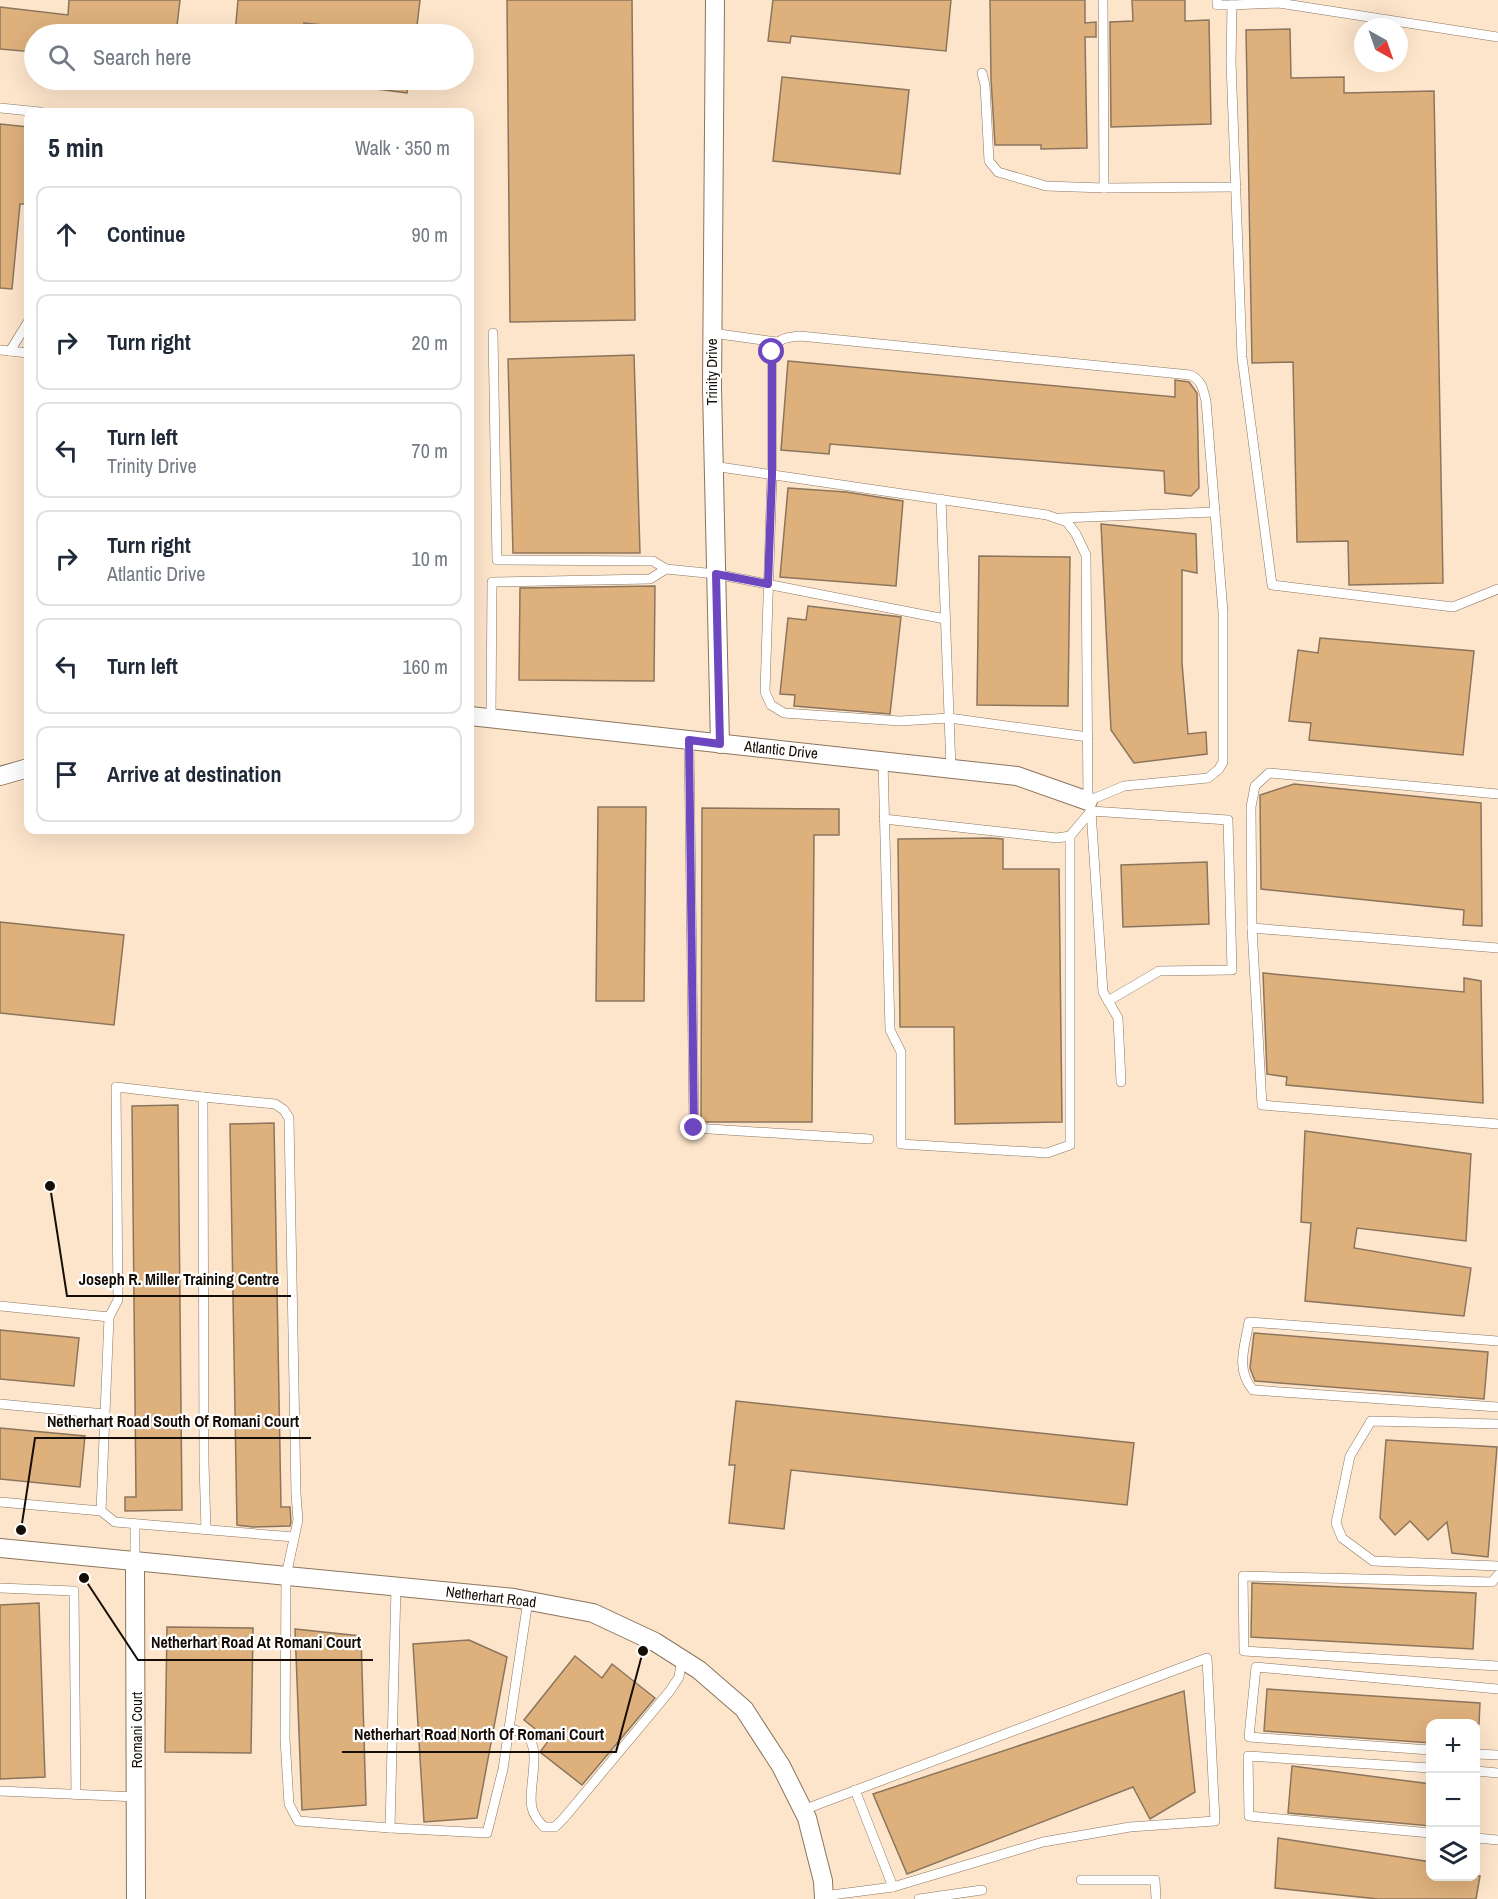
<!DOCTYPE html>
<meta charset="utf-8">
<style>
body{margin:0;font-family:"Archivo Narrow",sans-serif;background:#f6f6f7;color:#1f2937}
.controls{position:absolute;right:18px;bottom:18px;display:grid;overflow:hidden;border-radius:12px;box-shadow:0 6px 24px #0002}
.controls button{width:54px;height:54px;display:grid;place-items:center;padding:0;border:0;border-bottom:2px solid #e0e1e3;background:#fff;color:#1f2937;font:30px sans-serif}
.compass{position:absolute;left:1354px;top:18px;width:54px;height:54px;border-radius:50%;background:#fff;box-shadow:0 6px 24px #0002;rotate:140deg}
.stop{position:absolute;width:18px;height:18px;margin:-14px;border:4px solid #6c47c0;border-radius:50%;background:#fff}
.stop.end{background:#6c47c0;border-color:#fff;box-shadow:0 2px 6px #0008}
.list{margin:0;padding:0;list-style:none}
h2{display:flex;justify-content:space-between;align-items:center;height:78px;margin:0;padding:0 24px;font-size:26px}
h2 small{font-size:20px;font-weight:400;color:#747a83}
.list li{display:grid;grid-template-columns:39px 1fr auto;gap:18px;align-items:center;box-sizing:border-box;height:96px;margin:0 12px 12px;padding:0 12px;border:2px solid #e0e1e3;border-radius:12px}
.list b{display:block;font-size:22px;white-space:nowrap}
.list p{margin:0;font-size:20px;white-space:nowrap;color:#747a83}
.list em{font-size:20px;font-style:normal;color:#747a83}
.icon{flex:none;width:33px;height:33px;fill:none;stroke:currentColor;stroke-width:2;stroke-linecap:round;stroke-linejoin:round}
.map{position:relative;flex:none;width:1498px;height:1899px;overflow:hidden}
.search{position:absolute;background:#fff;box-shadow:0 6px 24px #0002;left:24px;top:24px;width:450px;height:66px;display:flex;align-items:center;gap:15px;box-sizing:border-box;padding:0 21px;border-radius:33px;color:#747a83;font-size:22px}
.panel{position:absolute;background:#fff;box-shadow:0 6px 24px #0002;left:24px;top:108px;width:450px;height:726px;border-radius:12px}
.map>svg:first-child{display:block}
.built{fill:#fde5cb;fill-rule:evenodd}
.building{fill:#deb07c;stroke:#8b755d;stroke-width:1.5}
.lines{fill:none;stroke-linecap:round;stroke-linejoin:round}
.service-casing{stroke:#8b755d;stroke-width:10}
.minor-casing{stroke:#8b755d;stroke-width:20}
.service{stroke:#fff;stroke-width:9}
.minor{stroke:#fff;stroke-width:18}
.route{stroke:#6c47c0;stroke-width:8}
.labels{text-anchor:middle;stroke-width:4.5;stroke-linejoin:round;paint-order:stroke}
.street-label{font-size:15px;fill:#160e06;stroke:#fff}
.leader{fill:none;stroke:#160e06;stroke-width:2}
.callout-dot{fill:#160e06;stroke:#fff;stroke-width:2}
.callout-label{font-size:16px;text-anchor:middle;font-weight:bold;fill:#160e06;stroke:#fff;stroke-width:4.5;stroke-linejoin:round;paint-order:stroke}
</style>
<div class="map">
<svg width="1498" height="1899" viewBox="0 0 1498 1899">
<rect width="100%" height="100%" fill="#fdf3e8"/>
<path class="built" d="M0 0H1498V1899H0ZM1363 27H1399V63H1363ZM34 34H464V80H34ZM28 112H470V830H28ZM1430 1724H1476V1876H1430Z"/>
<g class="building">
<polygon points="69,0 180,0 176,34 34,34 34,52 0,49 0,7 68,15"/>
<polygon points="238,0 420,0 416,34 304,23 303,34 235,34"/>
<polygon points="507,0 632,0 635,320 510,322"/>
<polygon points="773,0 951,0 946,51 791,36 790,43 768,41"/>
<polygon points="990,0 1085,0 1085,23 1096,22 1096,37 1085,37 1087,148 1041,149 1041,145 995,145 991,79"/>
<polygon points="1132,0 1185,0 1185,21 1209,20 1211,124 1111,127 1110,22 1133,21"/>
<polygon points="1290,29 1291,78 1344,77 1344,93 1434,91 1443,583 1349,585 1348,541 1297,542 1293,362 1252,363 1246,30"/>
<polygon points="782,77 909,90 900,174 773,161"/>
<polygon points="369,80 409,80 407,93 369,88"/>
<polygon points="0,124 28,127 28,204 20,204 12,289 0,288"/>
<polygon points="634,355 640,553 513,553 508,359"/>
<polygon points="788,361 1175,397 1175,380 1189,382 1197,393 1199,488 1191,496 1165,493 1164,471 830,444 829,454 781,450"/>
<polygon points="788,488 846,492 903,501 896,586 780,577"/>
<polygon points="1101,524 1196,534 1197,573 1182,570 1182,663 1188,734 1206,732 1207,754 1134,763 1111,730"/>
<polygon points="979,556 1070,557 1068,706 977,705"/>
<polygon points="655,586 654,681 519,680 520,588"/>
<polygon points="808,606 901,617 890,714 794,706 795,695 780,694 788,618 806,620"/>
<polygon points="1320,638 1474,651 1463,755 1309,740 1311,723 1289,721 1298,650 1318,653"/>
<polygon points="1294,784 1481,803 1482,926 1463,925 1464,910 1261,889 1260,795"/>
<polygon points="598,807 646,807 644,1001 596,1001"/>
<polygon points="702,808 839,809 839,835 814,835 812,1122 701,1122"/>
<polygon points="991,838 1003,839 1003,869 1059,869 1062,1122 955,1124 954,1027 900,1027 898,839"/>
<polygon points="1207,862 1209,924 1123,927 1121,865"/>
<polygon points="0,922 124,935 114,1025 0,1013"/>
<polygon points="1263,973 1464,992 1464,978 1481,981 1483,1103 1286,1085 1287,1077 1267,1074"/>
<polygon points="178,1105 182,1510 125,1511 125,1497 136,1497 132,1106"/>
<polygon points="274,1123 281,1507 290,1507 291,1522 290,1526 253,1527 237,1525 230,1124"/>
<polygon points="1305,1131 1471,1154 1466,1241 1357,1228 1354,1248 1471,1268 1464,1316 1305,1301 1311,1223 1301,1222"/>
<polygon points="0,1330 79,1338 74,1386 0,1379"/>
<polygon points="1254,1333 1488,1352 1484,1399 1255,1381 1250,1368"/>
<polygon points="736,1401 1134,1443 1127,1505 791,1470 784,1529 729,1523 735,1465 729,1465"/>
<polygon points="0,1428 85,1436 80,1487 0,1479"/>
<polygon points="1386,1440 1497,1447 1488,1557 1452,1553 1447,1522 1428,1540 1410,1521 1395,1535 1380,1518"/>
<polygon points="1252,1583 1476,1593 1473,1649 1251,1637"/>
<polygon points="39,1603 45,1777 0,1779 0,1605"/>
<polygon points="167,1627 253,1628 251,1753 165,1752"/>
<polygon points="295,1629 361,1636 366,1805 302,1810"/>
<polygon points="469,1640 507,1657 477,1818 424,1822 413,1644"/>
<polygon points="575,1656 602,1678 612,1664 655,1698 582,1785 540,1752 549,1740 524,1720"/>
<polygon points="1267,1689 1480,1703 1479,1724 1431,1724 1431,1743 1264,1731"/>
<polygon points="1184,1691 1195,1792 1150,1819 1133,1787 907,1874 873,1794"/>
<polygon points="1292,1766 1431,1784 1431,1826 1288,1813"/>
<polygon points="1278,1838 1431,1862 1431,1876 1480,1876 1476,1899 1378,1899 1275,1888"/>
</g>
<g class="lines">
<defs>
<g id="service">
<polyline points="1217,0 1217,5 1232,5"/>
<polyline points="1498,37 1279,3 1232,5 1231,62 1242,357 1272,585 1453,607 1498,589"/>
<polyline points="982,73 985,85 989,161 998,172 1046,186 1104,188 1103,0"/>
<polyline points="0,108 40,112"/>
<polyline points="1104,188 1236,187"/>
<polyline points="493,333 497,560 653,561 666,569"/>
<polyline points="712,333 777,342"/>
<polyline points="0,350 28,353"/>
<polyline points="10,351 28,322"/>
<polyline points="713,466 1047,515 1067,522 1076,534 1086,555 1088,801 1091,811 1103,992 1118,1018 1121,1082"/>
<polyline points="941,499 951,769"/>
<polyline points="1061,518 1215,512"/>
<polyline points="491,718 492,582 650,579 666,569 716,574 945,619"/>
<path d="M1088 737 949 718 900 721 784 713 771 705 765 692 772 475V352C780 337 784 338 800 336L1190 375C1202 380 1203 389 1206 401L1223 612V762L1219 769 1208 778 1124 786 1088 801"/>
<polyline points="689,740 694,1128 869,1139"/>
<polyline points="883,761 890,1030 901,1052 901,1144 1047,1153 1070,1145 1070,836"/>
<polyline points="884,819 1057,838 1070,836 1091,811 1228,820 1232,970 1159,971 1108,1001"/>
<polyline points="1252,928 1251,807 1255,786 1269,773 1498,794"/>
<polyline points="1498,948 1252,928 1262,1105 1498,1124"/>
<polyline points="0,1306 109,1317 101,1511 0,1502"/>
<polyline points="109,1317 118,1300 116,1087 203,1097"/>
<path d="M1498 1341 1249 1322C1245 1346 1235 1369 1253 1390L1498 1407"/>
<polyline points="0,1404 105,1414"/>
<polyline points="1498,1424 1371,1421 1350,1456 1336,1523 1342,1538 1373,1561 1498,1566"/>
<polyline points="101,1511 115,1522 294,1537"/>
<polyline points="206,1530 204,1463 203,1097 275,1104 284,1110 289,1118 296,1494 298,1520 286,1576 285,1739 289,1804 298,1821 390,1828 396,1587"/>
<polyline points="135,1562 135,1524"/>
<polyline points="1498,1575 1492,1582 1243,1576 1244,1651 1498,1666"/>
<polyline points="0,1588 74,1591 76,1795"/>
<path d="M509 1728C514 1730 521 1732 526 1735 543 1749 527 1790 532 1808 534 1816 538 1821 544 1827H555L564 1818 669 1692 679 1677 682 1659"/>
<polyline points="1430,1750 1249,1737 1256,1667 1498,1689"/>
<polyline points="1476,1754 1498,1755"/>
<polyline points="1430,1768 1248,1756 1249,1816 1430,1833"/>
<polyline points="1476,1771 1498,1773"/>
<polyline points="855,1790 893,1887"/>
<polyline points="0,1791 137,1797"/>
<polyline points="803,1810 1207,1658 1215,1821 1130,1827 1043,1842 893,1887 824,1896"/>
<polyline points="390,1828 487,1833 503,1769 528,1600"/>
<polyline points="1476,1838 1498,1840"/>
<polyline points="1081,1880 1155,1880 1156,1899"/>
<polyline points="919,1899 982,1890"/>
</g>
<g id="minor">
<polyline points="715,0 712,388 720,744"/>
<polyline points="470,716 1017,776 1088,801"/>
<polyline points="0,776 28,768"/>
<polyline points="0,1548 514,1598 593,1613 655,1642 699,1670 744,1709 781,1766 807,1818 823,1881 824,1899"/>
<polyline points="135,1562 136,1899"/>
</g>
</defs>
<use href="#service" class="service-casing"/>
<use href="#minor" class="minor-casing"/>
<use href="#service" class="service"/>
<use href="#minor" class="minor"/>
</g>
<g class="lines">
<polyline class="route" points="694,1128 689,740 720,744 716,574 768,584 772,475 772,352"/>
</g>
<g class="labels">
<g class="street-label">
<text transform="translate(712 372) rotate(-90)" y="5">Trinity Drive</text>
<text transform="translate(781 750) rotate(6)" y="5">Atlantic Drive</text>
<text transform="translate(491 1597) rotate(7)" y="5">Netherhart Road</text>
<text transform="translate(137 1730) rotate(-90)" y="5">Romani Court</text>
</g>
</g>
<path class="leader" d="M50 1186L67 1296H291M21 1530L35 1438H311M84 1578L138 1660H373M643 1651L616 1752H342"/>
<g class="callout-dot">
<circle cx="50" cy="1186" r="6"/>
<circle cx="21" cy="1530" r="6"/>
<circle cx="84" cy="1578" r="6"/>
<circle cx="643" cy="1651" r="6"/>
</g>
<g class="callout-label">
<text x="179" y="1285">Joseph R. Miller Training Centre</text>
<text x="173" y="1427">Netherhart Road South Of Romani Court</text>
<text x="256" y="1648">Netherhart Road At Romani Court</text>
<text x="479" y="1740">Netherhart Road North Of Romani Court</text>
</g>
</svg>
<div class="controls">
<button>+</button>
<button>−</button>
<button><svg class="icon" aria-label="layers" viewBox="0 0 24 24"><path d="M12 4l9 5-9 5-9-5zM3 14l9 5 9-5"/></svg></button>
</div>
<svg class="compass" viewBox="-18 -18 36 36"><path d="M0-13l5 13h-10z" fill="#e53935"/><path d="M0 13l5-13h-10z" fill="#747a83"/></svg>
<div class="stop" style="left:772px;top:352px"></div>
<div class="stop end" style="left:694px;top:1128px"></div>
<div class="search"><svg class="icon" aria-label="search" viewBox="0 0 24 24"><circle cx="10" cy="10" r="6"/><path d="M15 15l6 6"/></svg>Search here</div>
<section class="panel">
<h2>5 min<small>Walk · 350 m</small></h2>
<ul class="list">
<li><svg class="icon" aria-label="ahead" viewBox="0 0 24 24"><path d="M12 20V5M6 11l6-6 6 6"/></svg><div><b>Continue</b></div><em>90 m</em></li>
<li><svg class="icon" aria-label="right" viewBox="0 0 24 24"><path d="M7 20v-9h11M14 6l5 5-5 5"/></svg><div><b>Turn right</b></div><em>20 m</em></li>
<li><svg class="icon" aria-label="left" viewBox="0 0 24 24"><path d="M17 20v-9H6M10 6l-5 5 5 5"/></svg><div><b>Turn left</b><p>Trinity Drive</p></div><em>70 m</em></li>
<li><svg class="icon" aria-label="right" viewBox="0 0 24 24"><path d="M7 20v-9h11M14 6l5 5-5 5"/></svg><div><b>Turn right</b><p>Atlantic Drive</p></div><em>10 m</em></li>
<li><svg class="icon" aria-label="left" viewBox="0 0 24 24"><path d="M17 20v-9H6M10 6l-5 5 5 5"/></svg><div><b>Turn left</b></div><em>160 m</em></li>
<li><svg class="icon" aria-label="arrive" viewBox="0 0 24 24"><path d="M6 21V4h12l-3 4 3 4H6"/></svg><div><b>Arrive at destination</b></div></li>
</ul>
</section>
</div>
